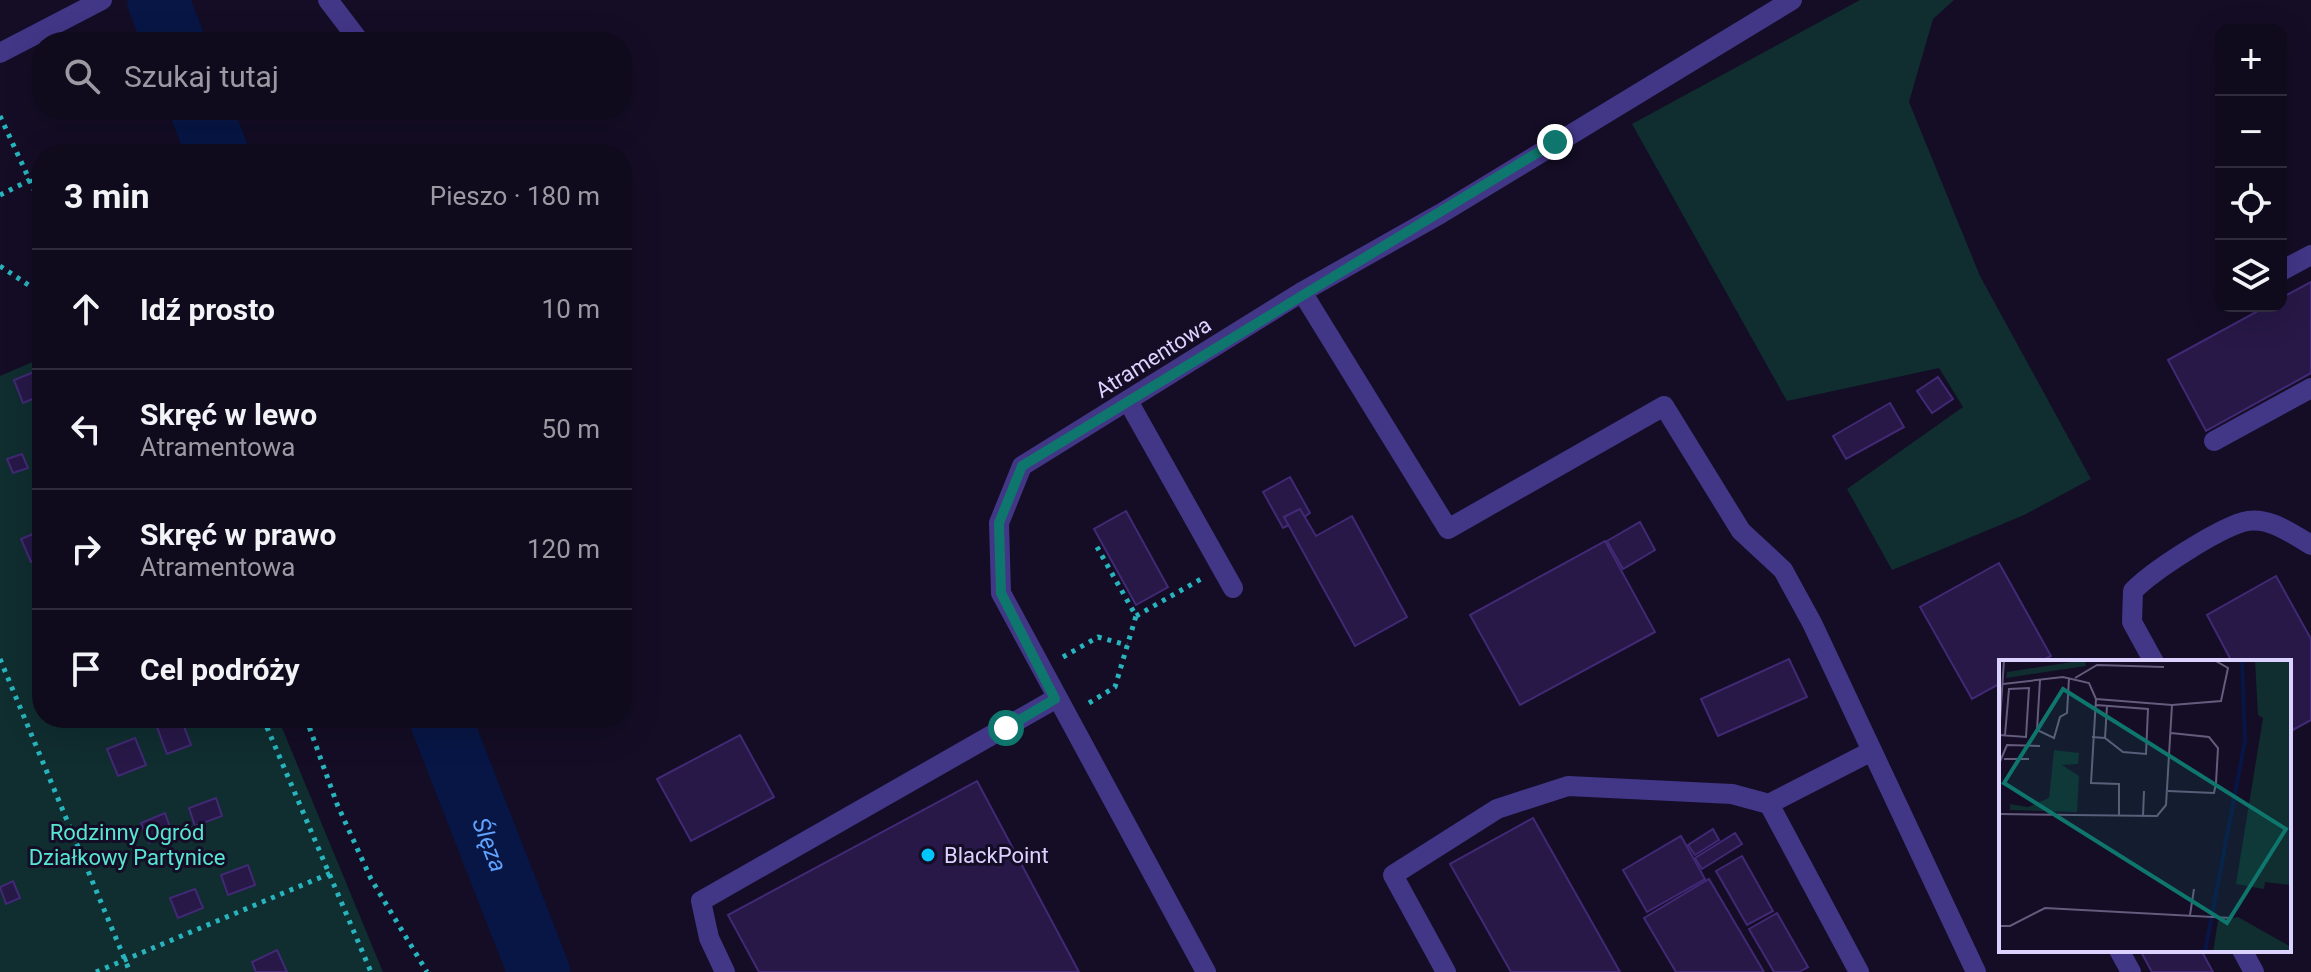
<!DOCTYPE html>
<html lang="pl">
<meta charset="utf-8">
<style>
body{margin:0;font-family:Roboto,sans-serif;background:#181325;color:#f1f3f6}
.controls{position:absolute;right:24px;top:24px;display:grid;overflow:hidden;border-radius:16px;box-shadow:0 8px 32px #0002}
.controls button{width:72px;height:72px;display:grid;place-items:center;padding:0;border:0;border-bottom:2px solid #2f2b3b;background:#0f0a1c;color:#f1f3f6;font:40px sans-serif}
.stop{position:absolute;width:24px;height:24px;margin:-18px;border:6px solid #0f766e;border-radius:50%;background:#fff}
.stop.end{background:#0f766e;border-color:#fff;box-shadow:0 2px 8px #0008}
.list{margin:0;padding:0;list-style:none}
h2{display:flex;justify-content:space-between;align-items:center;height:104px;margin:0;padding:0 32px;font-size:34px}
h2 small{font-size:26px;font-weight:400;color:#9b9aa3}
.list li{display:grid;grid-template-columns:52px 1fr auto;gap:24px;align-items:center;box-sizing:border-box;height:120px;padding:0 32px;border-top:2px solid #2f2b3b}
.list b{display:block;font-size:30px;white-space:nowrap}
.list p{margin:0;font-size:26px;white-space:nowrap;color:#9b9aa3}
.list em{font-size:26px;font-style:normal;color:#9b9aa3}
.icon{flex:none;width:44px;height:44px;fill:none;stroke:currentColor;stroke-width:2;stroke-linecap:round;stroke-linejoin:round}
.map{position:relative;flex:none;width:2311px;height:972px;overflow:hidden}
.search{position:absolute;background:#0f0a1c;box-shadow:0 8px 32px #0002;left:32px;top:32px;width:600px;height:88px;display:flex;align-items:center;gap:20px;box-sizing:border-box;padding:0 28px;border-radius:32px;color:#9b9aa3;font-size:30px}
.panel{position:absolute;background:#0f0a1c;box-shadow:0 8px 32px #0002;left:32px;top:144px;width:600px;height:584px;border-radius:32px}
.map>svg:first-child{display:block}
.green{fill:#102d30}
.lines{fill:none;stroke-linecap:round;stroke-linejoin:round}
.river{stroke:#071645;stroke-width:62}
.building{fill:#271847;stroke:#412975;stroke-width:2}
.path{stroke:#28b4bd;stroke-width:5;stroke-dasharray:4 6;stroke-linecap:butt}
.service{stroke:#423687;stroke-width:20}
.minor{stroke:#423687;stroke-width:20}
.route{stroke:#0f766e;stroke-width:10}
.poi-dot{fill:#00c6fd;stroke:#140d25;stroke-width:3}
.labels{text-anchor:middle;stroke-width:6;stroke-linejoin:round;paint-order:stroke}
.street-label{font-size:22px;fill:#dcd2ff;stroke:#140d25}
.park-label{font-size:22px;fill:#57e6d3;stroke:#140d25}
.poi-label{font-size:22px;fill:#dcd2ff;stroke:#140d25;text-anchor:start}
.water-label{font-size:24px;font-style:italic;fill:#60a2ff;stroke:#140d25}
.inset-river{fill:none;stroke:#071645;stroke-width:4}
.inset-road{fill:none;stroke:#645c7c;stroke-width:2}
.view{fill:#0f766e;fill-opacity:0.15;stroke:#0f766e;stroke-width:4}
.inset-edge{fill:none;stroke:#dcd2ff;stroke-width:4}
</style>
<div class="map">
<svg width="2311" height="972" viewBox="0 0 2311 972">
<rect width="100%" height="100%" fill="#140d25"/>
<g class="green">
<polygon points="1860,0 1954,0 1933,19 1909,102 1980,276 2091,479 2024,515 1892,570 1847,489 1963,407 1939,368 1787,401 1632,124"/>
<polygon points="42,358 42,718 278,718 383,972 0,972 0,376"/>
</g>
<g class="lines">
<g class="river">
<polyline points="158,0 174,42"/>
<polyline points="201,110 218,154"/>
<path id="s1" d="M440 718 539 972"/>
</g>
</g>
<g class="building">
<polygon points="2311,282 2311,373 2206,431 2168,360 2267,306 2281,306 2281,298"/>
<polygon points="39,370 42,395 23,403 14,380"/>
<polygon points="1938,377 1953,399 1932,413 1917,391"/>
<polygon points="1890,403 1904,427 1846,459 1833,436"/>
<polygon points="22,454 28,468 13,473 7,459"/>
<polygon points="1290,477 1310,513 1304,517 1300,509 1284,517 1289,525 1283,528 1263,492"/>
<polygon points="1300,509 1316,536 1352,516 1407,617 1355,646 1284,517"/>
<polygon points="1126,511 1168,587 1136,605 1094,529"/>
<polygon points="1640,522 1655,550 1623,569 1607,541"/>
<polygon points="42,530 42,558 31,562 21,539"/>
<polygon points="1605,541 1655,632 1520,705 1470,615"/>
<polygon points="1999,563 2051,656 2039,662 2001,662 2001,683 1972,699 1920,607"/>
<polygon points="2276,576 2311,639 2311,720 2289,732 2289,662 2232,662 2207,615"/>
<polygon points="1789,659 1807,697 1718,736 1701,699"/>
<polygon points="181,719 191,745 167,754 157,727"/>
<polygon points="740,735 774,797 691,841 657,779"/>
<polygon points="135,738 146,765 118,776 107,749"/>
<polygon points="977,781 1079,972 759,972 728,915"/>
<polygon points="216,798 222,816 195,826 189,808"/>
<polygon points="165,813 172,833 149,843 141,823"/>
<polygon points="1533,818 1620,972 1511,972 1450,864"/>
<polygon points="1713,829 1719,840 1695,855 1688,845"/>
<polygon points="1735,833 1742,844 1702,869 1695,858"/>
<polygon points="1681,836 1705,879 1647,912 1623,870"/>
<polygon points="1742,856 1773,911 1747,925 1716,871"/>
<polygon points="248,865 255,885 228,895 221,875"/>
<polygon points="1709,879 1764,972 1676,972 1644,918"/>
<polygon points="13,881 20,898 6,904 0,887"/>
<polygon points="195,889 203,908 178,918 170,898"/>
<polygon points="1777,913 1808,967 1799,972 1774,972 1749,929"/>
<polygon points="277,950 287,972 256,972 252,962"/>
<polygon points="2140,950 2201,950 2213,972 2152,972"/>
</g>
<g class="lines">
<g class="path">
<polyline points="0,116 42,207"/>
<polyline points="0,195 30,180"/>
<polyline points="0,266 42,294"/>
<polyline points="1136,616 1201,579"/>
<polyline points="1063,657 1098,637 1127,645"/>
<polyline points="0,659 130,972"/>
<polyline points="1089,703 1115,687 1136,616 1097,547"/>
<polyline points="263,718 371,972"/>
<polyline points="306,718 337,804 371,879 427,972"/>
<polyline points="96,972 331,873"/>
</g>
<g class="service">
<polyline points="328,0 360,42"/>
<polyline points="0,53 102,0"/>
<polyline points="2281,271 2311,255"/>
<polyline points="1302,292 1448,529 1664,406 1741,531 1783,570 1812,623 1976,972"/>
<polyline points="1128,401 1233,588"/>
<polyline points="2214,441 2311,388"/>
<path d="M2154 662 2132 622 2133 591C2152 571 2216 530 2243 522 2267 515 2291 533 2311 545"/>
<polyline points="1769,804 1859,972"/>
<polyline points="2119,950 2131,972"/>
<polyline points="2242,950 2254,972"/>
<polyline points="725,972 709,938 701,901 1055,699"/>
<polyline points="1446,972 1393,875 1497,809 1568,786 1732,794 1769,804 1872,751"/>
</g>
<polyline class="minor" points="1206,972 1001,593 999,523 1022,466 1302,292 1440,214 1792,0"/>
</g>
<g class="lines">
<polyline class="route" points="1006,728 1055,699 1001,593 999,523 1022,466 1555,142"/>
</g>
<circle class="poi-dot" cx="928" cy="855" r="8"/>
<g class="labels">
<g class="street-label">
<text transform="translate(1153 357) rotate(-32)" y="8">Atramentowa</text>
</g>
<g class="park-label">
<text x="127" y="840">Rodzinny Ogród<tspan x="127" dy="25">Działkowy Partynice</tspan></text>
</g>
<g class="poi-label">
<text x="944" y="863">BlackPoint</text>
</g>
<g class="water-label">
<text dy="8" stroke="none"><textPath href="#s1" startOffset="136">Ślęza</textPath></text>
</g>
</g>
<g transform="translate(1999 660)">
<rect width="292" height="292" fill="#140d25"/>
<path d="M86 0 87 6 7 18 8 12ZM256 0H292V225L266 222 265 229 237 224 264 58 259 55ZM55 90 80 93 79 104 63 105 80 116 78 152 11 150V144L29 147 50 138ZM239 257 292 287V292H214L219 261Z" fill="#102d30"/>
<path class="inset-river" d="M206 292 246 81 243 0"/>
<path class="inset-road" d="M76 18 98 5 165 7M41 20 38 70 55 78 61 57 68 53 70 18M4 24 64 17 90 23 97 39 92 123 120 124V156M97 39 173 45 222 41 229 8 215 0M0 75 27 77 30 28 10 29 6 75M0 76 5 0M93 77 106 78 124 92 147 94 149 49 97 45M106 78 108 46M5 99H30M0 104 8 85 41 86M169 131 215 133 217 123 219 88 210 77 172 73M0 154 158 156 167 145 173 45M144 156 145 131M191 255 195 229M0 266H11L46 248 232 258 235 253"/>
<path class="view" d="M64 29 287 169 228 263 5 123Z"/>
<rect width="292" height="292" class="inset-edge"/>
</g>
</svg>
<div class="controls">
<button>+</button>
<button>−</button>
<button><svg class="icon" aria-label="locate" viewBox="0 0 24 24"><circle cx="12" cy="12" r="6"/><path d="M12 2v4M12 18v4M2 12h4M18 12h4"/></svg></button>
<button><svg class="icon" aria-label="layers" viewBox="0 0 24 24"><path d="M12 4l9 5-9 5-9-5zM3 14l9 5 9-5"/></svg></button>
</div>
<div class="stop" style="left:1006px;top:728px"></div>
<div class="stop end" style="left:1555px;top:142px"></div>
<div class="search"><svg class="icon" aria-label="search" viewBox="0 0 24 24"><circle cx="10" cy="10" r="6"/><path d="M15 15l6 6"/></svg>Szukaj tutaj</div>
<section class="panel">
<h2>3 min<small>Pieszo · 180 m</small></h2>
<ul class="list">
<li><svg class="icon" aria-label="ahead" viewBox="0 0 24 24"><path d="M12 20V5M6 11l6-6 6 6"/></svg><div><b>Idź prosto</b></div><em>10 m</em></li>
<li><svg class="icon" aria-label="left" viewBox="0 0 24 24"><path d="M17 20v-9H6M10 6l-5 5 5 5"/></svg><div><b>Skręć w lewo</b><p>Atramentowa</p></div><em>50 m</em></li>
<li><svg class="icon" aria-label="right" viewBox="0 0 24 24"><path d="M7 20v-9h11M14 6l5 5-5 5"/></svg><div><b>Skręć w prawo</b><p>Atramentowa</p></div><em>120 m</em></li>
<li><svg class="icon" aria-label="arrive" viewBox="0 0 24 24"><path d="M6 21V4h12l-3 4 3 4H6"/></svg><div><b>Cel podróży</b></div></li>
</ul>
</section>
</div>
